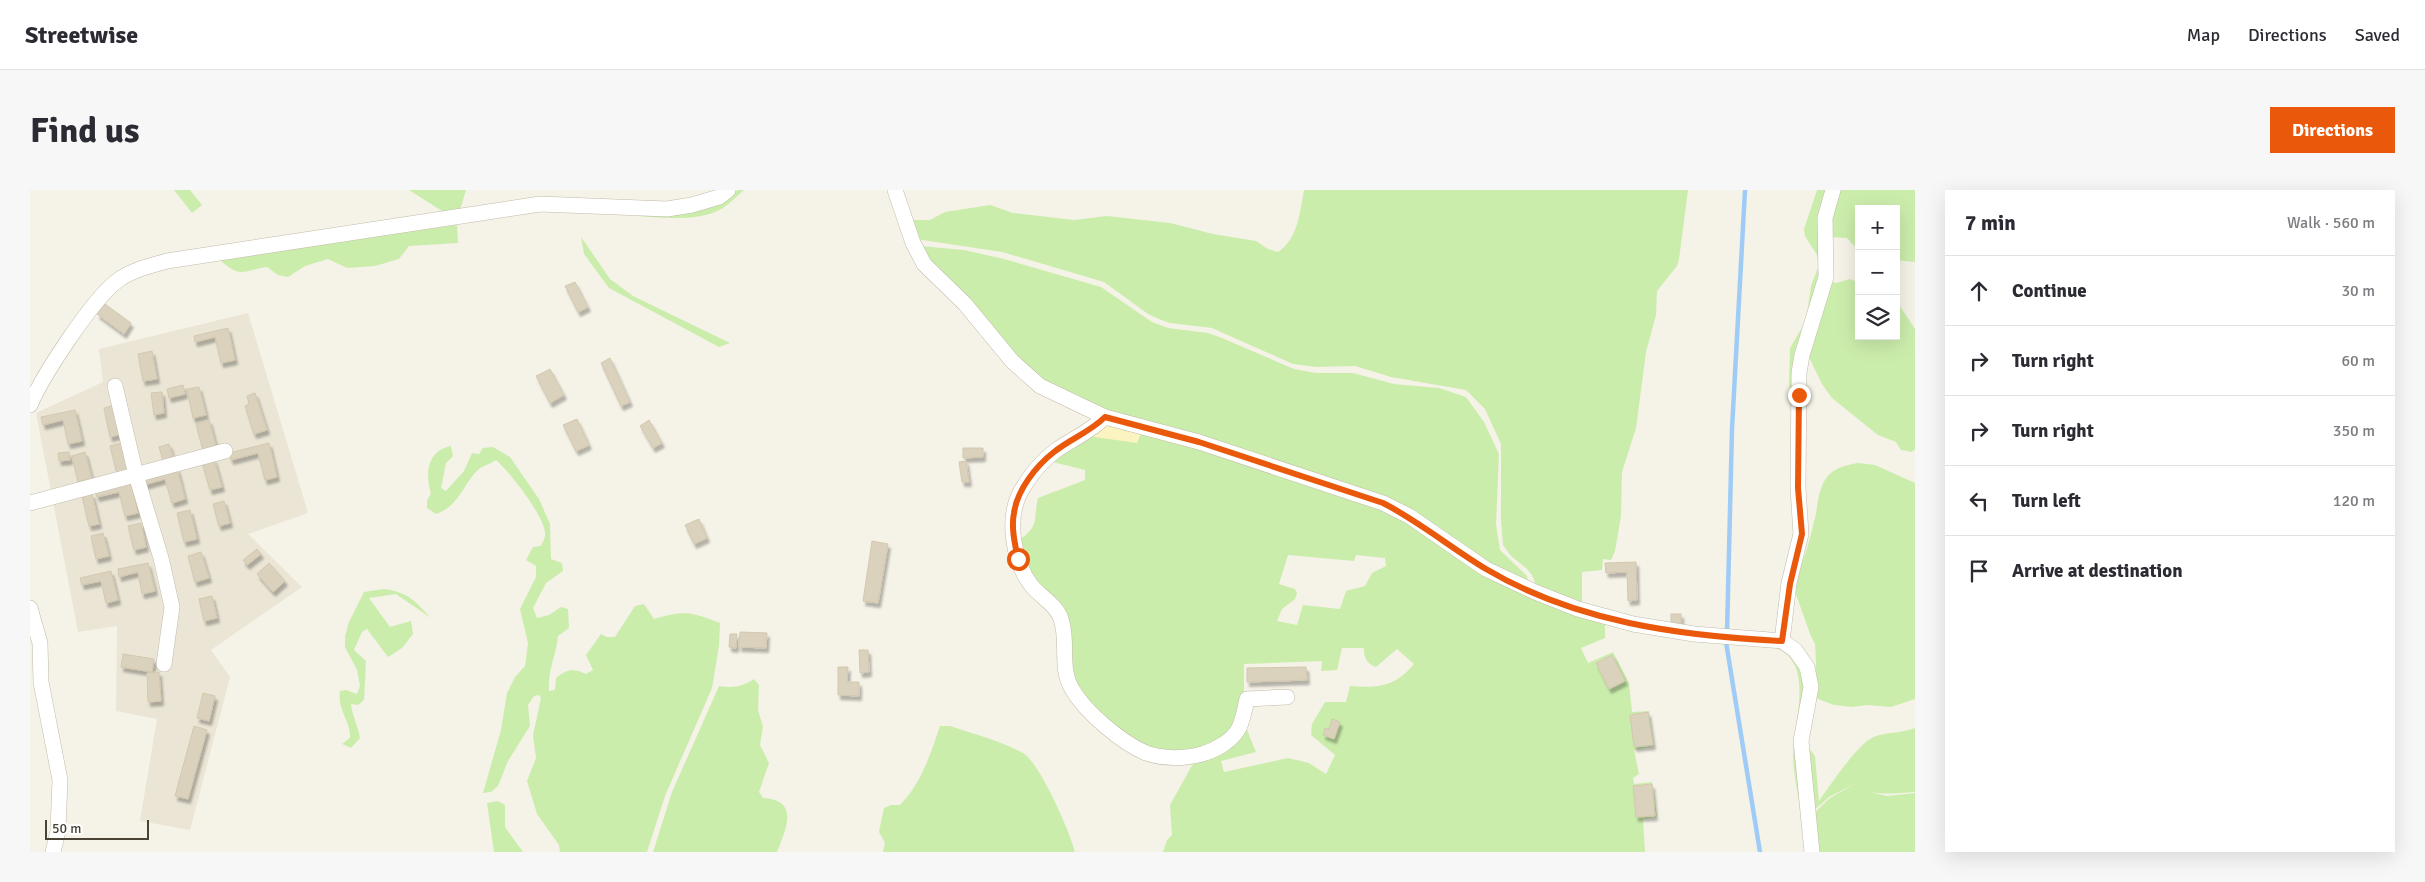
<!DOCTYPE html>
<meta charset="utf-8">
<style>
body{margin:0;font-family:Signika,sans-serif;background:#f7f7f7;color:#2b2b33}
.controls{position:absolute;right:15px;top:15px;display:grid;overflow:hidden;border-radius:0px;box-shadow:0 5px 20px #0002}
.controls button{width:45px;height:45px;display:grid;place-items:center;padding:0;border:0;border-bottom:1px solid #e1e1e2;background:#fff;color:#2b2b33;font:25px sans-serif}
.scale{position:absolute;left:15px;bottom:12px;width:104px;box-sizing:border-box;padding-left:5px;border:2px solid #494335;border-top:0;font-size:14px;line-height:18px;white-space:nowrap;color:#494335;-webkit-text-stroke:4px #fff;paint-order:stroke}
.stop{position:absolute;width:15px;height:15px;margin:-11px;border:4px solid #ea580c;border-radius:50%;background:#fff}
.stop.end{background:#ea580c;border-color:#fff;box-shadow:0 1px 5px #0008}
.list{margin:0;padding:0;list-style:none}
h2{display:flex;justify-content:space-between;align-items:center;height:65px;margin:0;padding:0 20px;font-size:21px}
h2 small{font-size:16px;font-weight:400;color:#7c7c81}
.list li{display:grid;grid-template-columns:32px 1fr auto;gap:15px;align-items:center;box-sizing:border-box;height:70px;padding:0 20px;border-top:1px solid #e1e1e2}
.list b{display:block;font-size:19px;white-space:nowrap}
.list em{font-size:16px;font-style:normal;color:#7c7c81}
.icon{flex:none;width:28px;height:28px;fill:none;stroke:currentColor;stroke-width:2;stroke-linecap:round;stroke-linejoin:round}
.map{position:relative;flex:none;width:1885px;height:662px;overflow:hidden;border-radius:0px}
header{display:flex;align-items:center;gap:30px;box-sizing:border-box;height:70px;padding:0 25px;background:#fff;border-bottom:1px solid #e1e1e2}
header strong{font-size:24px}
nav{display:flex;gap:28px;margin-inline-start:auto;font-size:18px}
.intro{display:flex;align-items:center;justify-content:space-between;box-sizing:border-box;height:120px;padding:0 30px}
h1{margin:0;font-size:35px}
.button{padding:12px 22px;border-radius:0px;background:#ea580c;color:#fff;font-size:18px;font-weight:700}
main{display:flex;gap:30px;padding:0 30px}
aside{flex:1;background:#fff;border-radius:0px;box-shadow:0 5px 20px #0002}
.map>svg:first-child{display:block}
.residential{fill:#eae5d5}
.green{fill:#cbedac;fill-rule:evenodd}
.sand{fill:#fcf4c0}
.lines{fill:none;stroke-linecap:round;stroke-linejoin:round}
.stream{stroke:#9eccf7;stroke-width:4.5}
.building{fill:#dbd2be;stroke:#d3c8ae;filter:url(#shadow)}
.minor-casing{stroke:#c2bba9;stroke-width:16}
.minor{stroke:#fff;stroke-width:15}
.route{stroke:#ea580c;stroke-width:6}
</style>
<header>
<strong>Streetwise</strong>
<nav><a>Map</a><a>Directions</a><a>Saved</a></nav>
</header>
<div class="intro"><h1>Find us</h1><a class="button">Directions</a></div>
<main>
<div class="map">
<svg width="1885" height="662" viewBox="0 0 1885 662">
<defs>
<filter id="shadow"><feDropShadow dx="2.5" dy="4.5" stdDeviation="1" flood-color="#0004"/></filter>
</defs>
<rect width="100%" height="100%" fill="#f5f2e7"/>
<polygon class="residential" points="218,123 278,323 218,344 272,397 181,460 200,487 160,640 110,631 127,529 86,521 87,436 48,442 6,223 73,192 69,159"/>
<g class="green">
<polygon points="144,0 160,0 172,15 162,23"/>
<polygon points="379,0 436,0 431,17 426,24 412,21"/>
<path d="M708 0H714C707 6 700 13 693 18 670 32 634 28 609 26 644 25 678 21 708 0Z"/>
<path d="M1274 0H1658L1649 69 1647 76 1627 101 1626 125 1616 162 1606 238 1592 282 1591 326 1585 361 1581 370 1573 369 1572 380 1552 382V416L1508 400 1502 385 1496 378 1481 366 1473 355 1471 330V254L1455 219 1436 200 1361 187 1325 176 1286 177 1263 174 1182 138 1140 133 1129 129 1118 124 1074 92 972 62 886 49 880 30H900L915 22 960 15 983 23 1044 30 1077 26 1140 33 1183 44 1226 51 1238 59 1248 62C1268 49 1270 22 1274 0Z"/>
<polygon points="1787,0 1797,0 1792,88 1762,223 1759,192 1760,158 1776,131 1781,96 1789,75 1787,65 1775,46 1774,39"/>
<polygon points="1805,0 1885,0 1885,72 1866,70 1866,19 1829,19 1829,61 1817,48 1798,47"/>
<path d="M427 35 428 53 379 56 369 69 345 76 317 78 298 69 275 76 258 87 248 85 237 77C211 81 210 89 188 68Z"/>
<polygon points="551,47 580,89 603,106 700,153 689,157 579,98 554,64"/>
<polygon points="890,56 934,60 974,69 1071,97 1122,132 1138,138 1178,143 1192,148 1264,179 1286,183 1323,183 1364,194 1409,198 1436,207 1454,232 1469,264 1466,334 1470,360 1497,386 1498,393 1460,378 1382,323 1092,227 1010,192 909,82"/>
<polygon points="1820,89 1829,93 1829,146 1866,146 1866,110 1885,139 1885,259 1882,262 1871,260 1866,252 1848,245 1802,208 1792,194 1775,159 1797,90 1806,93"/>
<path d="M1112 241 1350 319 1368 327 1442 379 1575 434V448L1551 458 1558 473 1583 462 1599 493 1602 522 1619 521 1624 556 1604 560 1609 584 1603 588 1604 594 1622 592 1627 627 1613 629 1615 662H1133L1137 650 1142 645 1140 615 1165 570 1215 535 1226 562 1191 571 1194 582 1258 568 1279 573 1296 584 1305 565 1281 545 1282 534 1295 512H1316L1320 496C1348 498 1365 497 1384 474L1367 459 1346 477C1336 473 1334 468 1334 458H1312L1307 480 1291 481 1292 471 1214 474V506L1200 543 1170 561 1119 560 1070 525 1044 494 1030 414 1006 389 999 379 989 350C1010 336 1003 330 1008 308L1055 290V280L1019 271 1058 246ZM1258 365 1324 371 1326 365 1355 368 1356 376 1342 383 1335 396 1316 401 1310 419 1273 415 1267 435 1247 431 1252 419 1265 409 1267 403 1265 399 1249 394Z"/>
<path d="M421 256 423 266 416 273 411 298 416 301 434 281 442 263 449 264 453 258 463 257 480 267 509 309 520 334 521 369 532 373 533 381 516 393 503 418 507 428 519 425 531 417 538 419 539 438 528 446C526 467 518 478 519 501L525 500 526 488C537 479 544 478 556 484L563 480 556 465 571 444 577 447H585L605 416 614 414 624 429C655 420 661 422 690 433L689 456 682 498 635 606 617 662H530L529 655 507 624 497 591 506 568 503 545 511 508 509 505 504 506 498 515 500 536 478 571 468 596 461 602 453 603 471 540 477 503 485 487 495 476 498 453 490 419 506 387V376L496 370 503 357 511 356C512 353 515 349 515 345 517 329 479 281 466 270 461 274 454 275 449 279 434 292 430 316 406 324L397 318V310L401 304C395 283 397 261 421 256Z"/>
<path d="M1828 273 1845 275 1885 293V509L1861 517 1836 515 1823 517 1804 515 1783 507 1786 473 1785 454 1780 444 1762 393C1775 373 1780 347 1786 324 1788 311 1789 298 1797 287 1805 277 1817 275 1828 273Z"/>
<path d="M353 399C378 402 384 410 401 428L366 404 339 408 360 437 381 431 383 444 372 458 358 467 337 439 332 442 324 460 336 471 334 510 328 515 321 514C322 526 328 535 330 548L321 558 312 554 320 548C321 531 307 520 310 501L316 500 327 504 330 496 327 480 315 457V446L319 432 334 402Z"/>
<path d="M1697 453 1753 457 1768 476 1773 492V635C1770 613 1764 590 1763 567 1762 538 1785 478 1750 460 1742 455 1708 454 1697 453Z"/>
<path d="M724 489 729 495 728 520 733 537 730 555 739 573 729 602 733 608C770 610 756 639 747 662H623L642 602 689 496C703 498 712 497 724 489Z"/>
<path d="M910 536H920C944 544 971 551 993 563 1010 573 1040 642 1045 662H853L855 653 849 642 854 618 861 615H870C892 592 900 565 910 536Z"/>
<path d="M1885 538V602C1867 603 1857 605 1840 602L1857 606 1885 603V662H1787L1783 624 1800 608 1826 593 1799 607 1782 622 1775 553 1785 566 1789 611C1799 597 1830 550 1846 546 1859 542 1872 543 1885 538Z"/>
<polygon points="468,611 475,615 475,637 493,662 464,662 457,613"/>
</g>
<polygon class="sand" points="1074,232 1112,241 1107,253 1058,246"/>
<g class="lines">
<g class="stream">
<polyline points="1697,443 1702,239 1715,0"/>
<polyline points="1696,452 1730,662"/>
</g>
</g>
<g class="building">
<polygon points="545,92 558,117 548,122 535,96"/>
<polygon points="75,114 101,133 94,144 67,124"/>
<polygon points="198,138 205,170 191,173 185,147 165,152 164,146"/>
<polygon points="122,161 127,189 113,191 108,164"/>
<polygon points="580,168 600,212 591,216 571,173"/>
<polygon points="520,179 534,205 520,213 506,186"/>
<polygon points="153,195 155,204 139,208 137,199"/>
<polygon points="169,197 176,225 163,228 157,199"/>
<polygon points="132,202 134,223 124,225 121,203"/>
<polygon points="225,203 237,240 224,244 215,216 219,214 217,206"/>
<polygon points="85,215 92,244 80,247 74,218"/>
<polygon points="45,220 52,251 38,254 33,230 13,235 11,227"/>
<polygon points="547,229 559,255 546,261 533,235"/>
<polygon points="179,230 186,256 173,260 166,234"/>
<polygon points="619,230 632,253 623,258 610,236"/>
<polygon points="92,253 99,281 87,284 80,256"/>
<polygon points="239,253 247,287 235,290 228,263 201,270 199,263"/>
<polygon points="139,254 143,267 133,270 129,257"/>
<polygon points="933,258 953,258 953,267 933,268"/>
<polygon points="39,262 40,270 29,271 28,263"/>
<polygon points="55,262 62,289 48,292 42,266"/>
<polygon points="184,269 192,297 180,300 172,272"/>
<polygon points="936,271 939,292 932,292 929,272"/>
<polygon points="147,278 155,309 142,313 135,289 114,295 112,288"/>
<polygon points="101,292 108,323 95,326 89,302 67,307 65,301"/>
<polygon points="62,304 69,334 59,336 52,306"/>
<polygon points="194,311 200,333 189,336 183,314"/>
<polygon points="160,320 167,349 154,352 147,323"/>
<polygon points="669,329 677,348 664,354 655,335"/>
<polygon points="111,333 116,357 104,360 98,336"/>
<polygon points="73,343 79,366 66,369 61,346"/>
<polygon points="842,351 858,354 848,413 833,411"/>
<polygon points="227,359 231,364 217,375 213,370"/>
<polygon points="171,362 179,388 165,392 158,366"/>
<polygon points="1606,372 1607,410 1598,411 1597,382 1576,383 1575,373"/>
<polygon points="118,373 125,401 112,404 108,382 89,387 88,379"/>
<polygon points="239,373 255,391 243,402 227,384"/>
<polygon points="81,381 88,410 76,413 71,391 52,395 50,388"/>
<polygon points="182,406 187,428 174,431 169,409"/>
<rect x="1641" y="424" width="10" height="10"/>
<polygon points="710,442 737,443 736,458 709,457"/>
<polygon points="700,444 707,444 706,458 699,457"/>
<polygon points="829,460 838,460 839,482 830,483"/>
<polygon points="93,464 124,469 122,482 91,477"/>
<polygon points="1582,465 1595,491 1579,499 1566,473"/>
<polygon points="808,477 818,477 817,492 829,492 829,506 808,505"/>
<polygon points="1276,477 1277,490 1217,492 1217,478"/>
<polygon points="129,482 131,511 118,512 117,483"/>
<polygon points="173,503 185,506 179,531 167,528"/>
<polygon points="1618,522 1623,555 1604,557 1600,525"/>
<polygon points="1302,529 1310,532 1304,549 1293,545 1295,538 1299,539"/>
<polygon points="164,536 177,540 158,609 145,606"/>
<polygon points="1622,594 1625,626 1606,627 1603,596"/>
</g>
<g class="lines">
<defs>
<g id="minor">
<polyline points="865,0 883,53 894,74 935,114 982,171 1010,196 1075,227 1169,252 1353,313 1379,326 1456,379 1505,402 1548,419 1603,434 1664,444 1752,451 1765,460 1777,477 1781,497 1771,551 1782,662"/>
<polyline points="85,196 106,285 131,368 142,417 134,474"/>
<path d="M0 215C13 185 62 110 87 91 101 80 120 76 137 71L510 14 637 19 662 15 689 7 698 0"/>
<path d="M1075 227C1060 242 1042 249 1025 261 1012 271 999 287 991 301 976 328 983 371 1001 395 1010 407 1026 414 1031 429 1039 452 1029 477 1042 499 1055 522 1092 553 1116 563 1133 569 1155 569 1172 564 1186 560 1202 551 1209 538 1213 529 1215 519 1217 509L1257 507"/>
<polyline points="0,313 195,261"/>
<polyline points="0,418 10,453 11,492 30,590 28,641 23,662"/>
<polyline points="1752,451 1759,393 1771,344 1768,298 1769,183 1772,165 1796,87 1795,28 1803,0"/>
</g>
</defs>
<use href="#minor" class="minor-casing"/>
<use href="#minor" class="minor"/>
</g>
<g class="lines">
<path class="route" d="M988 369C985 354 981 338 984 323 987 300 1006 276 1024 262 1040 249 1060 242 1075 227L1169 252 1353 313C1390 332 1421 358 1456 379 1545 432 1650 446 1752 451L1760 394 1772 344 1768 298 1769 205"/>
</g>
</svg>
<div class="controls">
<button>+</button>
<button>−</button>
<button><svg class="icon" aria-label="layers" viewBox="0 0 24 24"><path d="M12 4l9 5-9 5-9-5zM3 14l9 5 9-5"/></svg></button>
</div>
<div class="scale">50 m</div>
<div class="stop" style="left:988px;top:369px"></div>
<div class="stop end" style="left:1769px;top:205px"></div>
</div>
<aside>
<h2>7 min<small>Walk · 560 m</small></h2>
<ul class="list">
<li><svg class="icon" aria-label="ahead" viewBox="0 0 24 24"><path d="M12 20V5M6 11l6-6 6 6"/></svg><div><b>Continue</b></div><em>30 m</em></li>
<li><svg class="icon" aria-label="right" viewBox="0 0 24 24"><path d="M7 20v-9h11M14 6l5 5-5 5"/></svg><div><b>Turn right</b></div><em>60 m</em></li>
<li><svg class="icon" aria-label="right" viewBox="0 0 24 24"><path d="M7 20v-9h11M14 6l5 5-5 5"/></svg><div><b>Turn right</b></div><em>350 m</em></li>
<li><svg class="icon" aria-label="left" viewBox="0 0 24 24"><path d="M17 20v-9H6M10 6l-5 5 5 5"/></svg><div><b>Turn left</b></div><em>120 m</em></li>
<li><svg class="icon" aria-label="arrive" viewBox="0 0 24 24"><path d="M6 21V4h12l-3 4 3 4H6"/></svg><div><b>Arrive at destination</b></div></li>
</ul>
</aside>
</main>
